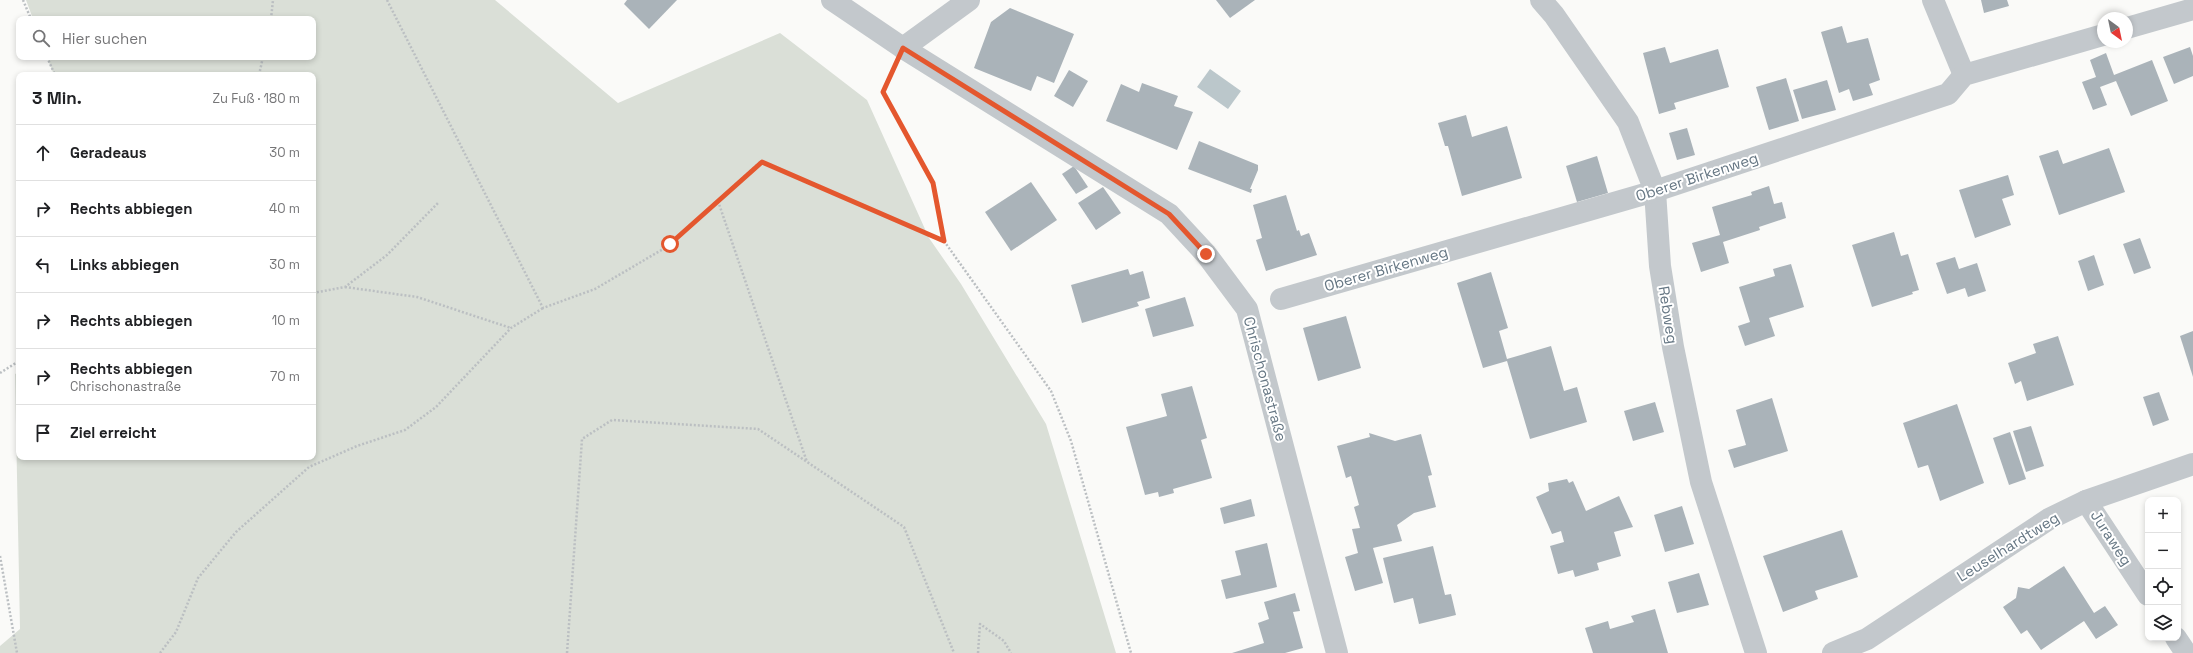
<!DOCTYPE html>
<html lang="de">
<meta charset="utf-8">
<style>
body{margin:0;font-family:"Space Grotesk",sans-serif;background:#f2f2f2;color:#202124}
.controls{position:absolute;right:12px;bottom:12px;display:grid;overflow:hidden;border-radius:8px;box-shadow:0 2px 6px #0003}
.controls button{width:36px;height:36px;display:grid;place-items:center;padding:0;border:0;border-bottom:1px solid #e0e0e0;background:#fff;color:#202124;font:20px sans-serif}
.compass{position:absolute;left:2097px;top:12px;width:36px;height:36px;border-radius:50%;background:#fff;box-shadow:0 2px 6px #0003;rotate:147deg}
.stop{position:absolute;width:12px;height:12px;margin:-9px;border:3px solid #e4572e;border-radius:50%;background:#fff}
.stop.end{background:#e4572e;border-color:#fff;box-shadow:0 1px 4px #0008}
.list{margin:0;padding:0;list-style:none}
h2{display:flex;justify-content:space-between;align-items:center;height:52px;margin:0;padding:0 16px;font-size:17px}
h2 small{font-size:13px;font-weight:400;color:#757577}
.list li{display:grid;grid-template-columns:26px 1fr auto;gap:12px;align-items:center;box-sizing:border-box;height:56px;padding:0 16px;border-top:1px solid #e0e0e0}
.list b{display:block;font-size:15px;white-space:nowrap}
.list p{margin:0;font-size:13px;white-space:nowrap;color:#757577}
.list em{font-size:13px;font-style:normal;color:#757577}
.icon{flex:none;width:22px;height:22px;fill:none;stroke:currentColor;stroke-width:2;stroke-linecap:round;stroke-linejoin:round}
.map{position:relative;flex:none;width:2193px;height:653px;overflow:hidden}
.search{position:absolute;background:#fff;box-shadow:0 2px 6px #0003;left:16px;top:16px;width:300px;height:44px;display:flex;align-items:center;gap:10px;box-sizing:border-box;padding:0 14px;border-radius:8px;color:#757577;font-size:15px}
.panel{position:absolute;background:#fff;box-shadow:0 2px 6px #0003;left:16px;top:72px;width:300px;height:388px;border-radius:8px}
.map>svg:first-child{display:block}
.green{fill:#dadfd7}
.water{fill:#bbc7cb}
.building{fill:#aab3b9}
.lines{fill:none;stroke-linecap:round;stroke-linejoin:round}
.path{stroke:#bbbfc2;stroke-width:2.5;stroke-dasharray:2 2;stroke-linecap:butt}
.minor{stroke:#c3c8cc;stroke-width:22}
.route{stroke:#e4572e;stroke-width:5}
.labels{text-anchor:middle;stroke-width:4;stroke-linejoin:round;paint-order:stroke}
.street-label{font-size:15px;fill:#657683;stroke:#fff}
</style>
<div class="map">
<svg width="2193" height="653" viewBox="0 0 2193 653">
<rect width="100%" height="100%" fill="#fafaf8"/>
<polygon class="green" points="26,0 495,0 618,103 780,33 867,100 929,238 961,284 1046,424 1116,653 0,653 0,646 20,629 15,374 19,372 19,457 313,457 313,75 54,75 47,57 313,57 313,19 33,19"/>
<polygon class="water" points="1210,69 1241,91 1228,109 1197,87"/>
<g class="building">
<polygon points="627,0 677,0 649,29 624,4"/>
<polygon points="1216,0 1255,0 1230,18"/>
<polygon points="1981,0 2007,0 2009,6 1984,13"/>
<polygon points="1010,8 1074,34 1054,83 1037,76 1031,91 974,68 991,22"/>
<polygon points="1842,26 1847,43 1868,38 1880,80 1869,84 1873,95 1853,101 1849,89 1839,93 1821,32"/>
<polygon points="1665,47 1670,63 1718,49 1729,87 1674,103 1676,109 1659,114 1643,53"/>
<polygon points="2190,47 2193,56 2193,76 2174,84 2163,57"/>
<polygon points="2106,53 2114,75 2152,60 2168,101 2131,116 2116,81 2100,87 2107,105 2093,110 2082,82 2096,77 2090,60"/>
<polygon points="1069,70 1088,81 1073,107 1054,96"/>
<polygon points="1786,78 1799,121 1769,130 1756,87"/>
<polygon points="1827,80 1836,110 1802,119 1793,90"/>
<polygon points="1142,83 1178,96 1174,106 1193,112 1177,150 1106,121 1121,84 1139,92"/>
<polygon points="1466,115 1472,137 1507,126 1522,178 1462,196 1448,146 1445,146 1438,123"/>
<polygon points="1687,128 1695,155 1677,160 1669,133"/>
<polygon points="1199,141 1258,165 1258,170 1250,189 1252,189 1251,193 1188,169"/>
<polygon points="2109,148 2125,192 2059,215 2039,156 2058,150 2063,164"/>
<polygon points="1597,156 1608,193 1577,202 1566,166"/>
<polygon points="1074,166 1088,187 1076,194 1062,174"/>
<polygon points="2008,175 2014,195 2002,199 2011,225 1975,238 1959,190"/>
<polygon points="1031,182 1057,220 1011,251 985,212"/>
<polygon points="1769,186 1774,204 1782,202 1786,218 1759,227 1760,230 1723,242 1729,263 1701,272 1692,243 1720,235 1712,207 1752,195 1751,192"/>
<polygon points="1103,187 1121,213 1096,230 1078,203"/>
<polygon points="1286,195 1297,231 1299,230 1301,236 1309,233 1317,255 1266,271 1256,240 1262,238 1253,205"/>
<polygon points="1894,232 1901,256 1908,254 1919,290 1912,292 1913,294 1872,307 1852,245"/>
<polygon points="2140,238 2151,268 2134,274 2123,244"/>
<polygon points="2094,255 2104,285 2088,291 2078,261"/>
<polygon points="1955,257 1959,269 1977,263 1986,291 1968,297 1965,288 1947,294 1936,263"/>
<polygon points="1791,264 1804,307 1769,318 1775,336 1745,346 1738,326 1750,322 1739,287 1775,276 1773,269"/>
<polygon points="1128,269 1130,275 1143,271 1150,298 1137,302 1139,306 1082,323 1071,285"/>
<polygon points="1491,272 1508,328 1499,331 1507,359 1551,346 1564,391 1577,387 1587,422 1530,439 1507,361 1483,368 1457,283"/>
<polygon points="1185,297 1194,326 1153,337 1145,309"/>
<polygon points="1346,316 1361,368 1318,381 1303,328"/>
<polygon points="2193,331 2193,377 2180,336"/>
<polygon points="2058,336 2074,385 2027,401 2021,381 2015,384 2008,363 2036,353 2033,344"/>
<polygon points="1192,386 1207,438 1201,440 1212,478 1173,489 1174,493 1159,497 1158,492 1145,495 1126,427 1167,416 1161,394"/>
<polygon points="2159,392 2169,420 2153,426 2143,397"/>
<polygon points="1772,398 1788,451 1734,468 1728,450 1746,445 1736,410"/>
<polygon points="1655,402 1664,432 1633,441 1624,411"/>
<polygon points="1957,404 1984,483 1940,501 1928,465 1918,468 1903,423"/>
<polygon points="2031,426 2044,466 2026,472 2013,431"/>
<polygon points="2010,432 2026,479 2009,485 1993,438"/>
<polygon points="1369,433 1395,441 1421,434 1432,475 1428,476 1436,507 1414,513 1397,525 1402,541 1373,548 1383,583 1355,591 1345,557 1358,553 1352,529 1360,528 1354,507 1359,505 1351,476 1346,478 1337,446 1370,437"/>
<polygon points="1567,479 1569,483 1573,481 1586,511 1619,496 1633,527 1614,532 1621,556 1597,563 1599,570 1575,577 1573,570 1558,574 1550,546 1564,542 1561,531 1552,534 1536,497 1549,491 1548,483"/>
<polygon points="1251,499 1255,516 1224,524 1220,508"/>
<polygon points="1682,506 1694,544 1665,552 1654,515"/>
<polygon points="1842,530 1858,577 1815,591 1818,599 1783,612 1763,556"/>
<polygon points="1267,543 1277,587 1226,599 1221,580 1241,575 1235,551"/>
<polygon points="1433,546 1445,595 1451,594 1456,615 1419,624 1413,598 1394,603 1383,558"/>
<polygon points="2064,566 2094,613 2105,606 2118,625 2096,639 2084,621 2041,650 2027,630 2021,634 2003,607 2016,598 2018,587 2029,589"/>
<polygon points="1699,573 1709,605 1677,613 1668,582"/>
<polygon points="1295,593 1300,611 1293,612 1303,648 1285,653 1232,653 1264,643 1258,623 1269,619 1264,602"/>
<polygon points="1655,609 1668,653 1593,653 1585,628 1608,621 1610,629 1634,622 1631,616"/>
</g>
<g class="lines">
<g class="path">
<polyline points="23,0 31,19"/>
<polyline points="387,0 543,308 595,289 670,245 761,161 944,241 933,183 883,92 891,73"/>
<polyline points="271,19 273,0"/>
<polyline points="47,57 55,75"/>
<polyline points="259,75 263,57"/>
<polyline points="718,201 807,462"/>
<polyline points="944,241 1051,391 1071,441 1131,653"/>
<polyline points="345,287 417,297 511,328"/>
<polyline points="313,293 345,287 387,255 438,203"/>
<polyline points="0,373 19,361"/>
<polyline points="0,556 17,653"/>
<polyline points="160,653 176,632 198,578 236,532 309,467 357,446 405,430 436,407 511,328 543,308"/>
<polyline points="567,653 582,439 612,420 758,429 904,527 954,653"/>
<polyline points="978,653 980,624 1004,641 1011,653"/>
</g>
<g class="minor">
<polyline points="832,0 903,48 1169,214 1206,254 1247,309 1337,653"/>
<polyline points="1541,0 1554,15 1628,122 1655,191 1660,266 1673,347 1701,482 1756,653"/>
<polyline points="1933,0 1964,75"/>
<polyline points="2127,28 2193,9"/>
<polyline points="903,48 969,0"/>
<polyline points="1281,299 1655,191 1948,94 1964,75 2103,35"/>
<polyline points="2086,501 2148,595"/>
<polyline points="2176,638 2186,653"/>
<polyline points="1833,653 1867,639 2049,519 2086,501 2193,464"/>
</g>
</g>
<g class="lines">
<polyline class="route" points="670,244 762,162 944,241 933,183 883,92 903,48 1169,214 1206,254"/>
</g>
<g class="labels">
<g class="street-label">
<text transform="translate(1697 177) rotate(-18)" y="5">Oberer Birkenweg</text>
<text transform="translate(1386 269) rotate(-16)" y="5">Oberer Birkenweg</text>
<text transform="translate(1668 315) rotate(81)" y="5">Rebweg</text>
<text transform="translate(1265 379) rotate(75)" y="5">Chrischonastraße</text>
<text transform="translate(2111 538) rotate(57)" y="5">Juraweg</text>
<text transform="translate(2008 547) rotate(-32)" y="5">Leuselhardtweg</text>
</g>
</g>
</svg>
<div class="controls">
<button>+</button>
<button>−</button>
<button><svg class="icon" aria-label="locate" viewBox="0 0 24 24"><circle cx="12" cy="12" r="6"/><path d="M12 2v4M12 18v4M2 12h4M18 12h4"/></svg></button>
<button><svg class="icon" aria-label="layers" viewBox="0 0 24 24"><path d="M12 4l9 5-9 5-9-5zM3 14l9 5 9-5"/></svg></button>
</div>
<svg class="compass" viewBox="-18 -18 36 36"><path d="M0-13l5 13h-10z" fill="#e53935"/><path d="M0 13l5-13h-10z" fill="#757577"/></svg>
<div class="stop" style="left:670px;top:244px"></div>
<div class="stop end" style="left:1206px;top:254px"></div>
<div class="search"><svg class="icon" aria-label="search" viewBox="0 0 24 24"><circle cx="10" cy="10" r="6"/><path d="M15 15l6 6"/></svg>Hier suchen</div>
<section class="panel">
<h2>3 Min.<small>Zu Fuß · 180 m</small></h2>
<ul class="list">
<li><svg class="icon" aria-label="ahead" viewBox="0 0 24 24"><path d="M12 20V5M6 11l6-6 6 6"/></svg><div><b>Geradeaus</b></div><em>30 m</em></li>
<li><svg class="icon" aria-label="right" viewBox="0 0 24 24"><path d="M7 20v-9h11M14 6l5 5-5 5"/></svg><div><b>Rechts abbiegen</b></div><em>40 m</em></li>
<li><svg class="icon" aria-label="left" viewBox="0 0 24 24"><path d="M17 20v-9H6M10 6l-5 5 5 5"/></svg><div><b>Links abbiegen</b></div><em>30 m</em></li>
<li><svg class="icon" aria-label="right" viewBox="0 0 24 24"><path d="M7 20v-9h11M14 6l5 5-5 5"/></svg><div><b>Rechts abbiegen</b></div><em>10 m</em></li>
<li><svg class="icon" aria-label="right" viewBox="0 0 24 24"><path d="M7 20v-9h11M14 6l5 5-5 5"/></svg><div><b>Rechts abbiegen</b><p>Chrischonastraße</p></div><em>70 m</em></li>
<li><svg class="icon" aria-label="arrive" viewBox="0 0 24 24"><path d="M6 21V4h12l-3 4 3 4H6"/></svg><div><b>Ziel erreicht</b></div></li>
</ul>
</section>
</div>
